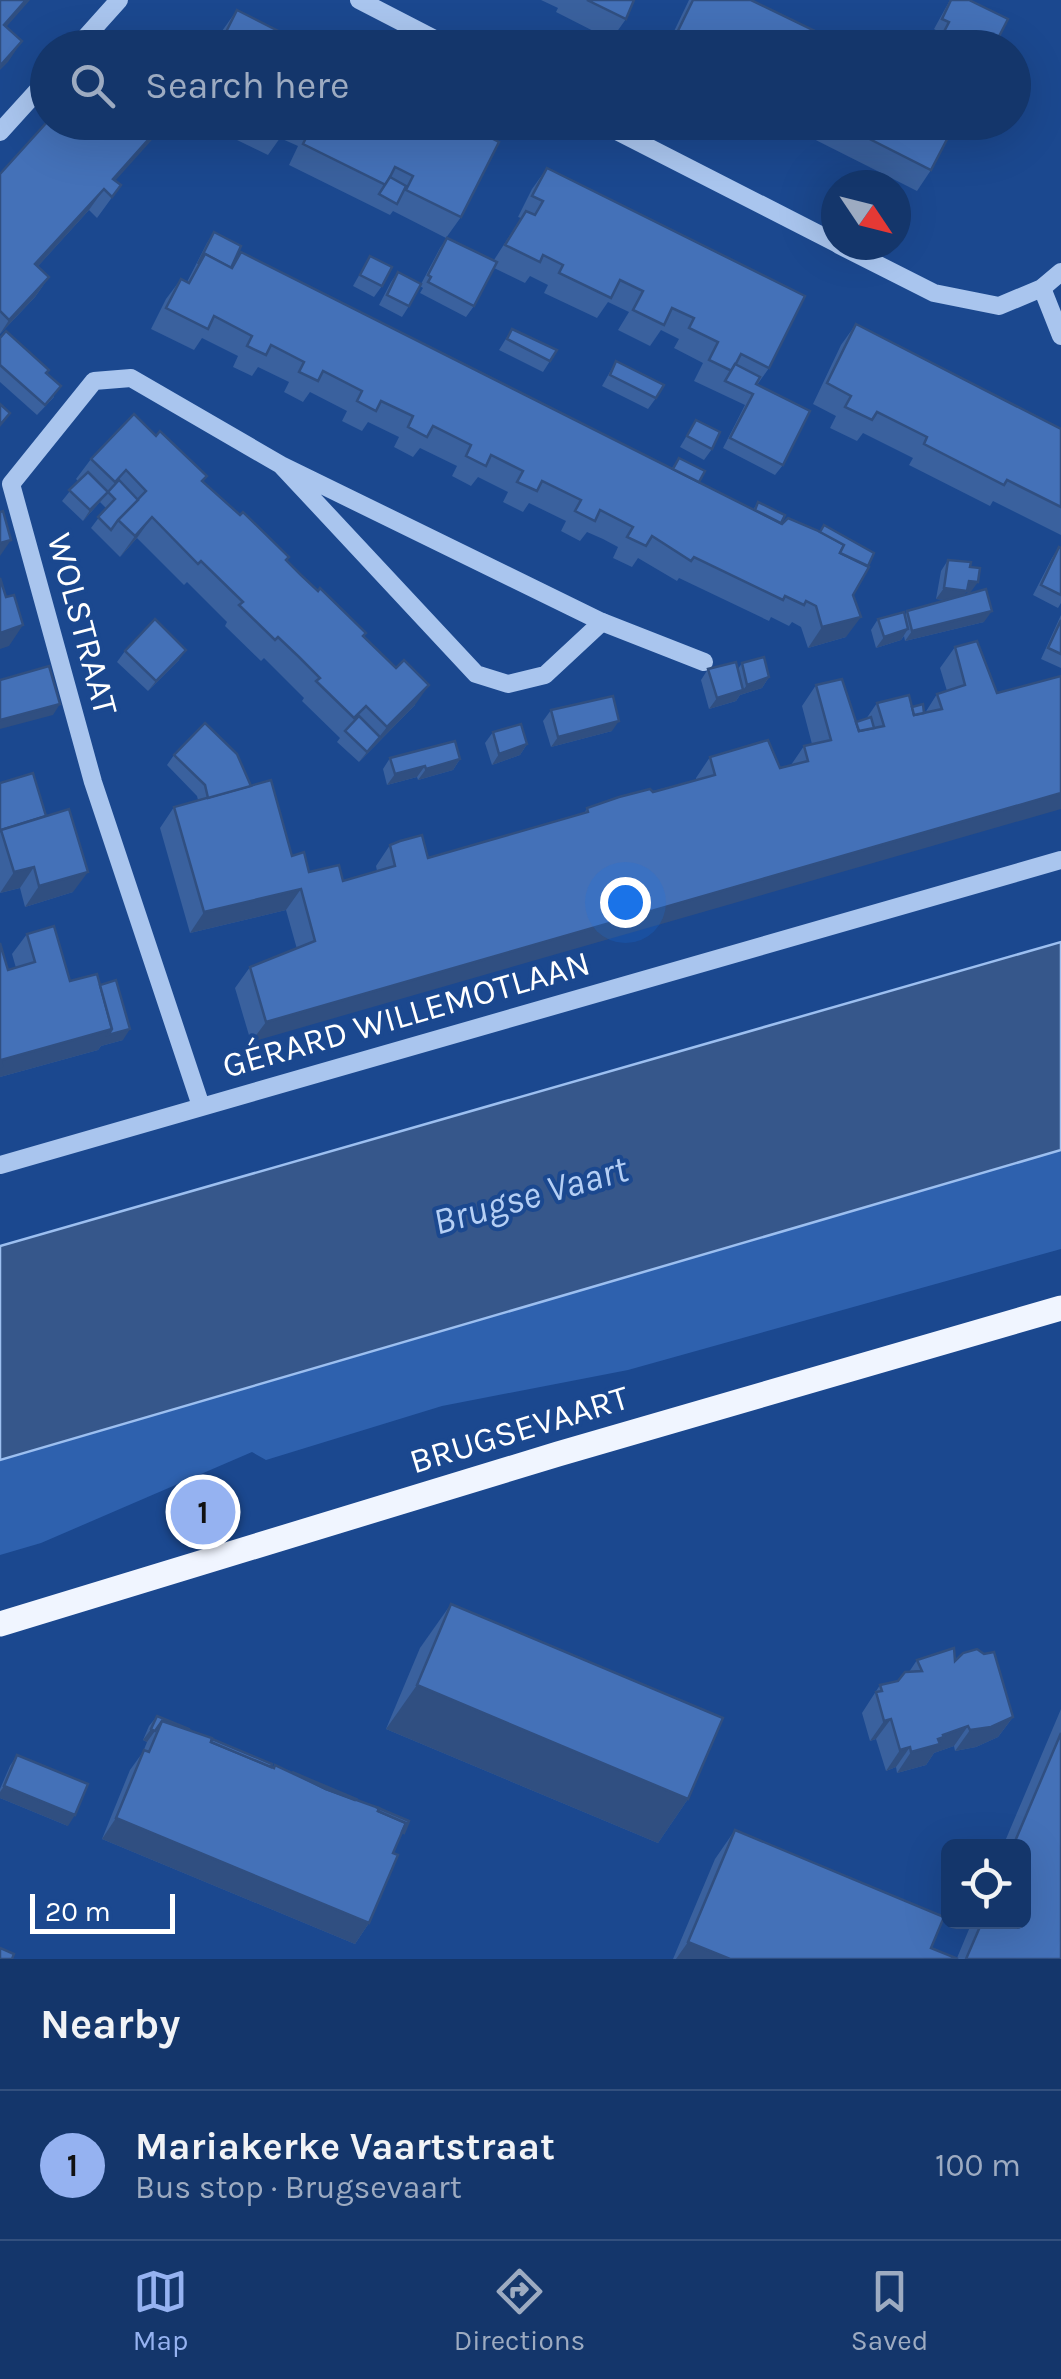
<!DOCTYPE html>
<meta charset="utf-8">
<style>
body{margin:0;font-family:Karla,sans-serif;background:#214173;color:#f1f3f6}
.controls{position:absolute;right:30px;bottom:30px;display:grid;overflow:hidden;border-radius:15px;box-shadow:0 10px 40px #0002}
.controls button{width:90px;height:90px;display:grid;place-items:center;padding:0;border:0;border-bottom:2px solid #33507e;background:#14366b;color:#f1f3f6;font:50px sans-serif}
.compass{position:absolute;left:821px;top:170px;width:90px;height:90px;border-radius:50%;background:#14366b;box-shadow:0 10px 40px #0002;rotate:125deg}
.scale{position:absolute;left:30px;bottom:25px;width:145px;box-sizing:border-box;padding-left:10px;border:5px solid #fff;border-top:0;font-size:28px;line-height:35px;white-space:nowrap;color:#fff;-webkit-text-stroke:8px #1b488f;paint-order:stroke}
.you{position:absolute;left:625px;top:902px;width:35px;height:35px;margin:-25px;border:8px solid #fff;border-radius:50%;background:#1a73e8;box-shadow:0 0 0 15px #1a73e833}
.badge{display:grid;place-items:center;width:65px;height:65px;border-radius:50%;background:#95b2f1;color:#111;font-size:32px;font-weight:700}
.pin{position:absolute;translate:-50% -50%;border:5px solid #fff;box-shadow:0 2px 10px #0006}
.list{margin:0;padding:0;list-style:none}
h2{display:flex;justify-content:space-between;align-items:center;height:130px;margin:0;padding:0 40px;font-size:42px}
h2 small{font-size:32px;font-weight:400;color:#9dabc1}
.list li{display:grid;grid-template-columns:65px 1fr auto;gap:30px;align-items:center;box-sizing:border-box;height:150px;padding:0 40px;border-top:2px solid #33507e}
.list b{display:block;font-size:38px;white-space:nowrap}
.list p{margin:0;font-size:32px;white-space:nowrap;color:#9dabc1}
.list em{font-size:32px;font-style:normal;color:#9dabc1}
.icon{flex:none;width:55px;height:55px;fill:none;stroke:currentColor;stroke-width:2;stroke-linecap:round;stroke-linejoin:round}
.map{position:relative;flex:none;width:1061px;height:1959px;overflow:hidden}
.search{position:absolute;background:#14366b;box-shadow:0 10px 40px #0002;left:30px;right:30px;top:30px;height:110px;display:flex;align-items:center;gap:25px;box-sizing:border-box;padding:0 35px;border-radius:55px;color:#9dabc1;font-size:38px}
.sheet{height:280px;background:#14366b}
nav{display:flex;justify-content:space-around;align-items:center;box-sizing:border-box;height:140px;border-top:2px solid #33507e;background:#14366b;font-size:28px;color:#9dabc1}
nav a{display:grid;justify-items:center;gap:5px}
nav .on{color:#95b2f1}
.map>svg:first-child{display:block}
.green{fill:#2e61ae}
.water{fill:#36578b;stroke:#9cbff0;stroke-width:2.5}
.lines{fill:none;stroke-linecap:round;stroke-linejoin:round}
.minor{stroke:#a9c5ee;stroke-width:18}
.major{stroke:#f0f5ff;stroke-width:25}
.wall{fill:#3a619e}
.shaded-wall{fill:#304f81}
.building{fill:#4471b8;stroke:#304f81;stroke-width:2.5}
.labels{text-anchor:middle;stroke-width:8;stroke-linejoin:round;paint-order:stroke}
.street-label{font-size:35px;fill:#fff;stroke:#1b488f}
.water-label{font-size:38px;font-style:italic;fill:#b5cff5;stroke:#1b488f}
</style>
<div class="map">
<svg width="1061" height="1959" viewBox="0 0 1061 1959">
<rect width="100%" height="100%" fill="#1b488f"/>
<polygon class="green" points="1061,1150 1061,1249 628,1370 442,1406 266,1460 252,1452 41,1543 0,1555 0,1460"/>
<polygon class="water" points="1061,942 1061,1150 0,1460 0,1246"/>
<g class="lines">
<g class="minor">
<polyline points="359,0 452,48"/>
<polyline points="76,48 119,0"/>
<polyline points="599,122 836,243"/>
<polyline points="0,132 48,79"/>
<polyline points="839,245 934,293 999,306 1042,288 1061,272"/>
<polyline points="1042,288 1061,336"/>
<polyline points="602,622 704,662"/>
<polyline points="201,1106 93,782 11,484 94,381 131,378 281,465 476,674 508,684 545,675 602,622 281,465"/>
<polyline points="0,1165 1061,860"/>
</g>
<polyline class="major" points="0,1624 558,1454 1061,1308"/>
</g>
<g class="wall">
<polygon points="541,0 634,0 626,19 611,40 556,12 558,8"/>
<polygon points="689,0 751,0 840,48 666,48"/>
<polygon points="950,0 969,0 993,48 934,48 941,33 934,29"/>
<polygon points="237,10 288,40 305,48 214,48 222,31"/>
<polygon points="200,122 459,122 461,217 446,238 393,211 390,215 289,165 298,146 280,138 268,155"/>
<polygon points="780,122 956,122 931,170 917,191"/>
<polygon points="547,168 769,368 757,385 783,465 775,475 723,448 745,405 694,381 703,363 674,348 679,339 661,330 650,346 618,330 629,312 608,302 597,318 544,293 548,285 530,276 525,283 494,268 474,306 466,317 420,293 423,288 420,286 440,248 447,238 494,260 521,218 518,217 532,189"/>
<polygon points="0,174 115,181 121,185 97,218 89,210 38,266 49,277 35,297 0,334"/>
<polygon points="214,232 233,262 241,252 672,468 679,458 699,482 753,510 758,502 853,595 846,637 808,648 801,627 792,622 789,626 771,617 769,621 679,578 677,581 638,558 632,567 613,558 618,547 603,539 587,532 580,541 561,531 566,521 529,503 523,512 503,502 508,492 478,477 471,486 452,476 457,466 420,448 413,457 394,447 399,437 368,422 362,431 342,421 347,411 310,392 303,402 284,392 289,382 258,367 252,376 233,367 238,356 202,338 194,350 151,329 166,299 181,279 187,282 207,243"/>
<polygon points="370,256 382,286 374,297 353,286"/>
<polygon points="398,272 409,306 402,317 379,305 391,282"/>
<polygon points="856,324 1061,429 1061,535 993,501 990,506 909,465 913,458 863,433 857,441 830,428 836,416 813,404 841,345"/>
<polygon points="512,329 557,350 543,372 499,350"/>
<polygon points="0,338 47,373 54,397 37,415 0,382"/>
<polygon points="616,361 656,398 648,409 602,386"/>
<polygon points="696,420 712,449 704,460 680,447"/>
<polygon points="91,459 203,482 364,637 415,705 359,762 337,742 340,738 302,701 304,698 264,658 261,661 225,626 227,622 187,582 184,585 137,538 120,557 91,528 106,508 100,502 83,521 62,501 78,481 76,479"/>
<polygon points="1059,547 1061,548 1061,603 1058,608 1033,595 1052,558"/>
<polygon points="948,560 970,593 966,592 963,595 984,622 905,641 904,636 901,640 876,648 871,630 878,619 905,615 907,611 946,600 936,599 941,571"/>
<polygon points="1061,615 1061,668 1041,659"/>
<polygon points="955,647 997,693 251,1042 235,988 250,967 297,949 286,910 190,933 160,828 174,807 198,800 197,796 167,765 174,755 251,786 292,856 309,872 343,881 377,871 376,866 390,845 428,858 584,814 587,808 696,780 696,778 710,757 780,768 791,765 804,746 812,744 802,706 816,685 856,722 866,719 877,703 912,707 925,713 937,694 947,691 940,668"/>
<polygon points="125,651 179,660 148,691 117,662"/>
<polygon points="742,663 769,677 762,688 740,695 736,701 709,709 701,680 708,669 738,669"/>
<polygon points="551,710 612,731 551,747 543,721"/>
<polygon points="493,732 527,744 520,755 492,765 485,743"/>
<polygon points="390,758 460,759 453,770 418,780 417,777 387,785 383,769"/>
<polygon points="0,783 46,816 73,892 25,907 20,888 0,893"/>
<polygon points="27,934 70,981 100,985 123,1040 101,1046 98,1050 0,1077 0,943 8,970 16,968 12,954"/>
<polygon points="451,1604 688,1799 658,1843 386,1729 420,1648"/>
<polygon points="917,1660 955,1661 1013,1717 998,1737 976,1747 955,1751 954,1746 934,1753 926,1765 897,1773 896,1767 886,1771 876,1739 870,1741 862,1713 880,1685 898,1681 909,1672"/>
<polygon points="1061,1709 1061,1959 673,1959 715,1859 735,1830 931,1948 957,1958 972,1922 1024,1922 1024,1846 1003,1846"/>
<polygon points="157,1716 271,1767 355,1800 398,1841 369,1923 355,1944 102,1839 130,1770 143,1752 147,1742 143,1740 149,1726"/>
<polygon points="17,1755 68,1826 0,1798 0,1789 10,1766"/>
</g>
<g class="shaded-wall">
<polygon points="26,0 30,0 0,34 0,31"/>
<polygon points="22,41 8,62 0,70 0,66"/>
<polygon points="164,122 168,122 106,191 113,179"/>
<polygon points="104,189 89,210 21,285 35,264"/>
<polygon points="49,277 35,297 0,334 9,320"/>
<polygon points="108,492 100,502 83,521 90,510"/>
<polygon points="152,517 137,538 120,557 135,536"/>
<polygon points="11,540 0,556 0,543"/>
<polygon points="969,581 978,582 970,593 966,592 959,602 936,599 944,588"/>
<polygon points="992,611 984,622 905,641 912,631"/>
<polygon points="861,617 846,637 808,648 822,627"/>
<polygon points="23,625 9,646 0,649 0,633"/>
<polygon points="908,629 901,640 876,648 884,637"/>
<polygon points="186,650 179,660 148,691 156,681"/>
<polygon points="769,677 762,688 740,695 736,701 709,709 717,698 743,690 747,685"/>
<polygon points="429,685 415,705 359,762 387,727"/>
<polygon points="60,704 53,715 0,729 0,720"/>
<polygon points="619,721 612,731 551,747 558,737"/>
<polygon points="527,744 520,755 492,765 499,754"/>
<polygon points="460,759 453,770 418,780 426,769"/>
<polygon points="425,766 417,777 387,785 395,774"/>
<polygon points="1061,793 1061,809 251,1042 266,1022"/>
<polygon points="34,867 20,888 0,893 14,872"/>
<polygon points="88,872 73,892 25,907 39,886"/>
<polygon points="301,889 286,910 190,933 204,912"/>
<polygon points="112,1029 130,1029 123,1040 101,1046 98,1050 0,1077 0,1062 1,1060"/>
<polygon points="417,1685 688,1799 658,1843 386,1729"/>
<polygon points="1013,1717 998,1737 976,1747 955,1751 970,1730"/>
<polygon points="891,1719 876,1739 870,1741 884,1721"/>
<polygon points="968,1726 954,1746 934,1753 926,1765 897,1773 911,1752 943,1735"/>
<polygon points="151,1729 155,1731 147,1742 143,1740"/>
<polygon points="910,1747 896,1767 886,1771 900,1750"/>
<polygon points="4,1786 75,1815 68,1826 0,1798 0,1792"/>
<polygon points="116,1818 369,1923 355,1944 102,1839"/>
<polygon points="688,1942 730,1959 676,1959"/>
</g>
<g class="building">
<polygon points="0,0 26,0 4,25 22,41 0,66"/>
<polygon points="587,0 634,0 626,19"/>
<polygon points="693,0 751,0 842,44 840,48 686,48 673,41"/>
<polygon points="951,0 969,0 1008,19 993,48 936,47 949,22 942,19"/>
<polygon points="237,10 290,37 288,40 305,48 218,48"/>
<polygon points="48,121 48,122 164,122 113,179 121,185 112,197 104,189 35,264 49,277 9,320 0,311 0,174"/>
<polygon points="258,122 288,122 283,134"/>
<polygon points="306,122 459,122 499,142 461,217 406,190 413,176 395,167 386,185 303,144 312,126"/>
<polygon points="836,122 956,122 931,170"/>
<polygon points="547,168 805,296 769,368 741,354 732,371 709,360 718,342 689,328 694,318 672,308 664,325 633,310 643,291 620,280 611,298 559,273 563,265 543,255 540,262 505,245 526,211 535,215 543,201 532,196"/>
<polygon points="390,177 406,186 397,204 379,194"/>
<polygon points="214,232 241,246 231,268 205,254 198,264"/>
<polygon points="447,238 497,262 474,306 428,282 431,277 428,275"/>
<polygon points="241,252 782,524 788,518 821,532 844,545 840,553 869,567 853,595 861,617 822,627 816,606 806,601 804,605 785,596 783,600 694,557 691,561 652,536 646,546 627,537 633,527 600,510 595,521 575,511 581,500 542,481 537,491 517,482 523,471 491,455 486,466 466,456 471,445 433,426 427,437 408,427 413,416 381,401 376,411 357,401 362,391 323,371 318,381 299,372 304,362 271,345 266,355 247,346 252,336 214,316 208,329 166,308 181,279 189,283 205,254 232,268"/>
<polygon points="370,256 392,267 382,286 360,275"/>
<polygon points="398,272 421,284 409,306 387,295"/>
<polygon points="856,324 1061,429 1061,507 1007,480 1004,485 924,444 927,437 877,412 872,420 845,407 851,396 827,383"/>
<polygon points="512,329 557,350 550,361 507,339"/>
<polygon points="6,331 49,370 46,373 61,386 45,405 0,365 0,338"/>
<polygon points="616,361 664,385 656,398 610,375"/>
<polygon points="735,364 760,377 756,384 810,411 783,465 730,438 753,394 725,381"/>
<polygon points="0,404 10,413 0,425"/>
<polygon points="134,414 156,436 160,431 207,476 202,481 240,515 243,512 289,557 286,560 301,575 318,591 320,588 366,633 363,636 396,668 404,660 429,685 387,727 366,706 354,718 316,681 320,678 299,657 278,637 275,640 239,605 243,602 201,561 198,564 152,517 135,536 118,520 146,491 126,470 115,482 91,459"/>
<polygon points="696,420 720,432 712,449 687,436"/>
<polygon points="679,458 705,471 699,482 673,469"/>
<polygon points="88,472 108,492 90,510 69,490"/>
<polygon points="119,480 138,500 118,520 111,530 98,517 115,499 108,492"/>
<polygon points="758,502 785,515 781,523 755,510"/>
<polygon points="3,511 11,540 0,543 0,512"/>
<polygon points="824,525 874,553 868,566 840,553 844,545 820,532"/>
<polygon points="1059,547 1061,548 1061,595 1041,585"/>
<polygon points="948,560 971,562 970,567 980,568 978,582 969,581 967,591 944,588"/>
<polygon points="0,578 6,597 14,595 23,625 0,633"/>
<polygon points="986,589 992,611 912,631 907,611"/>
<polygon points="904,612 908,629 884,637 878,619"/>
<polygon points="155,619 186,650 156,681 125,651"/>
<polygon points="1061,620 1061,654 1048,648"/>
<polygon points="977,641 997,693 1061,676 1061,793 266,1022 250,967 315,941 301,889 204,912 174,807 271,780 292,856 304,852 309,872 339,865 343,881 395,866 390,845 400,841 422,835 428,858 588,812 587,808 619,797 650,789 653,792 715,775 710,757 768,740 780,768 808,761 804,746 831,740 816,685 842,679 859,731 884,726 877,703 909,695 914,715 942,709 937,694 965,685 955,647"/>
<polygon points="764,657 769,677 747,685 742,663"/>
<polygon points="736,662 743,690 717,698 708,669"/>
<polygon points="49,666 60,704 0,720 0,680"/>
<polygon points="613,696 619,721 558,737 551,710"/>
<polygon points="923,704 924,713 914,715 912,707"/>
<polygon points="359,716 380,737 367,752 345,731"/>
<polygon points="871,717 874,728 859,731 856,722"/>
<polygon points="205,723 237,754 251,786 208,798 205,785 174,755"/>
<polygon points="521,724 527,744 499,754 493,732"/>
<polygon points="455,741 460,759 426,769 425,766 395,774 390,758"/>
<polygon points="33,773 46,816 1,830 0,832 0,783"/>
<polygon points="69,809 88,872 39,886 34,867 14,872 1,830"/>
<polygon points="54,926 70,981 97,974 112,1029 1,1060 2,1066 0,1067 0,943 8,970 35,962 27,934"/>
<polygon points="116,980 130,1029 108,1035 112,1029 100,985"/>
<polygon points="451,1604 723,1718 688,1799 417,1685"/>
<polygon points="954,1648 955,1661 963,1653 977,1649 984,1654 994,1652 1013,1717 991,1727 970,1730 968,1726 943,1735 944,1737 938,1739 940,1744 911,1752 910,1747 900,1750 891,1719 884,1721 876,1692 882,1691 880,1685 898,1681 905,1672 922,1671 917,1660"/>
<polygon points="157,1716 189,1729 189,1730 162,1721 155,1731 151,1729"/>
<polygon points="162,1721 212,1738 211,1742 274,1768 275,1765 326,1789 379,1808 378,1811 406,1823 393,1853 398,1855 369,1923 116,1818 144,1750 149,1752"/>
<polygon points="1061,1733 1061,1959 966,1959 982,1922 1024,1922 1024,1846 1013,1846"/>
<polygon points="212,1739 272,1764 271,1767 211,1742"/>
<polygon points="17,1755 88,1784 75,1815 4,1786"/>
<polygon points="292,1772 356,1799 355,1800 326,1789"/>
<polygon points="376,1807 409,1821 404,1833 402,1832 406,1823 378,1811 379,1808"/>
<polygon points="735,1830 944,1917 931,1948 958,1959 730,1959 688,1942"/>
<polygon points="0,1948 14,1954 12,1959 0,1959"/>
</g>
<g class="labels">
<g class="street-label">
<text transform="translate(83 624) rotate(75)" y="12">WOLSTRAAT</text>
<text transform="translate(406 1014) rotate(-16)" y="12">GÉRARD WILLEMOTLAAN</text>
<text transform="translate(519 1429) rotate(-17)" y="12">BRUGSEVAART</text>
</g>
<g class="water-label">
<text transform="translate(530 1195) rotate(-16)" y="13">Brugse Vaart</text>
</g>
</g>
</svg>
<div class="controls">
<button><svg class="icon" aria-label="locate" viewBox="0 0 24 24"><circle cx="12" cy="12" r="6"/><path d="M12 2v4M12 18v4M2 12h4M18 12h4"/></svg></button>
</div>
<svg class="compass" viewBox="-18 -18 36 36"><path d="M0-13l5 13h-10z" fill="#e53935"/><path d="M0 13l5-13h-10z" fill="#9dabc1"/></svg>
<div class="scale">20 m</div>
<div class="you"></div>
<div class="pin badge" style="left:203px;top:1512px">1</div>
<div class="search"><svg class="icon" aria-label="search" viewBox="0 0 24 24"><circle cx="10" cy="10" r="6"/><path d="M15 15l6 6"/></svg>Search here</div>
</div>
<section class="sheet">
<h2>Nearby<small></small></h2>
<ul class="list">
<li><span class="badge">1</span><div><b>Mariakerke Vaartstraat</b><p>Bus stop · Brugsevaart</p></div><em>100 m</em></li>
</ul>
</section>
<nav>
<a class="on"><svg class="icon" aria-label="map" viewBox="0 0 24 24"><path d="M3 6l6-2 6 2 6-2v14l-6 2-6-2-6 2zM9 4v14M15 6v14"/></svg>Map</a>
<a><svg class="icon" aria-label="directions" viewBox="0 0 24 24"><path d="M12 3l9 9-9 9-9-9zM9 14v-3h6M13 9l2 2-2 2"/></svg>Directions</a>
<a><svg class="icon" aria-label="saved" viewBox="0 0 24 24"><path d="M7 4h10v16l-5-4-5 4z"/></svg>Saved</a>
</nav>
